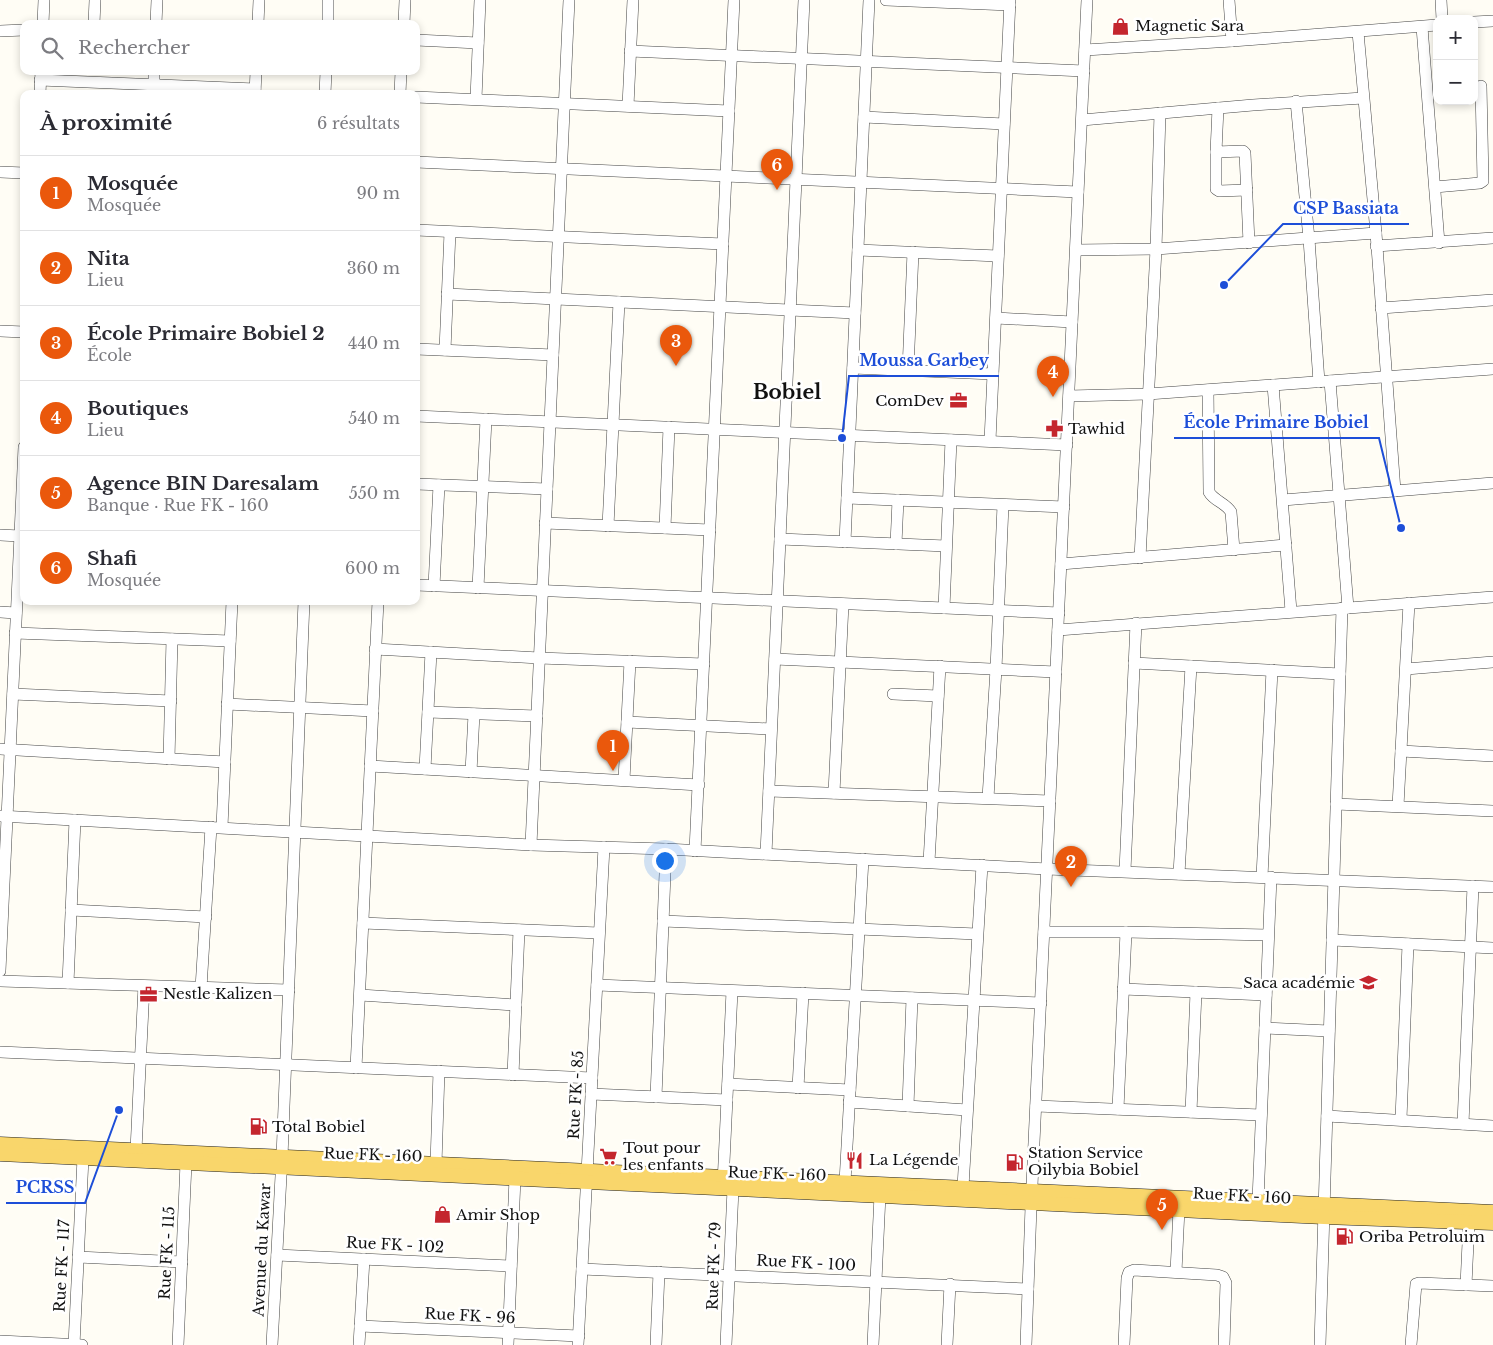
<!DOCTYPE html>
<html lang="fr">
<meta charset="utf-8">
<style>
body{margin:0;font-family:"Libre Baskerville",serif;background:#f7f7f7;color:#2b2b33}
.controls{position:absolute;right:15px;top:15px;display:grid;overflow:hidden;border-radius:10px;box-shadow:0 2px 8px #0003}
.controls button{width:45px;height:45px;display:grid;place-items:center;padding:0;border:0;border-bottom:1px solid #e1e1e2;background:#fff;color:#2b2b33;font:25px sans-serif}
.you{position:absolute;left:664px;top:860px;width:18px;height:18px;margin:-12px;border:4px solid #fff;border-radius:50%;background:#1a73e8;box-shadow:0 0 0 8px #1a73e833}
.badge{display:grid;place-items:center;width:32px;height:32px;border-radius:50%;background:#ea580c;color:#fff;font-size:16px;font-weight:700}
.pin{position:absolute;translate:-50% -41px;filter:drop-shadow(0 1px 2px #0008)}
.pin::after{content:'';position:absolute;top:26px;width:18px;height:15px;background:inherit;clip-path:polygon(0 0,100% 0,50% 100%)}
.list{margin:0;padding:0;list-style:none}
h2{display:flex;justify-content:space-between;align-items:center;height:65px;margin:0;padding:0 20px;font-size:21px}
h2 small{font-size:16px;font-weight:400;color:#7c7c81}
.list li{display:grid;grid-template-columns:32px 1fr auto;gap:15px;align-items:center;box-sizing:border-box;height:75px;padding:0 20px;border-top:1px solid #e1e1e2}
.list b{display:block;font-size:19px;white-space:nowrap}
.list p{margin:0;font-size:16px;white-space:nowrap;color:#7c7c81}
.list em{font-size:16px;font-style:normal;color:#7c7c81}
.icon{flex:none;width:28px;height:28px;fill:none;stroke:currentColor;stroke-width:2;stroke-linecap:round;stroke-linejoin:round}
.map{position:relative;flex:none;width:1493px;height:1345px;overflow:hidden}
.search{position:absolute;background:#fff;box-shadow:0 2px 8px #0003;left:20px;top:20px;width:400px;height:55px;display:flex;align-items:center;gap:12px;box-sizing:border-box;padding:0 18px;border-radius:10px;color:#7c7c81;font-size:19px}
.panel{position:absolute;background:#fff;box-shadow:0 2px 8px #0003;left:20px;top:90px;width:400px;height:515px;border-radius:10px}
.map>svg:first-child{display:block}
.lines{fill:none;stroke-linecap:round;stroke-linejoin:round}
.minor-casing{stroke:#444;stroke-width:12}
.major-casing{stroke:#222;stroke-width:15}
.minor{stroke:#fff;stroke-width:11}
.major{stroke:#f9d66b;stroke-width:14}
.labels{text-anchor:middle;stroke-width:5;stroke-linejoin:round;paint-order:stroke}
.poi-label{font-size:15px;fill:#111;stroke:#fff;text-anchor:start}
.street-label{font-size:15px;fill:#111;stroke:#fff}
.district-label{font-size:20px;font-weight:bold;fill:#111;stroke:#fff}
.leader{fill:none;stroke:#1d4ed8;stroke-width:2}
.callout-dot{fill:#1d4ed8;stroke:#fff;stroke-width:2}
.callout-label{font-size:16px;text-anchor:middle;font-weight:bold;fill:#1d4ed8;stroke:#fff;stroke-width:5;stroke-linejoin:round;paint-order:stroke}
</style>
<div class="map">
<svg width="1493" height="1345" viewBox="0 0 1493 1345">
<rect width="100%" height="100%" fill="#fffdf5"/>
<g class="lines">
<defs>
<g id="minor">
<polyline points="886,0 1010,5"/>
<polyline points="1229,0 1232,41"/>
<polyline points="1441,0 1442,19"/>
<polyline points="1474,22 1493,21"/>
<polyline points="43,24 44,0"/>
<polyline points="94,24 95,0"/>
<polyline points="156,24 157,0"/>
<polyline points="258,24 259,0"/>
<polyline points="328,24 328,0"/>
<polyline points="404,24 405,0"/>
<polyline points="1422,27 1439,243"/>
<polyline points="0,31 24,30"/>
<polyline points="1358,32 1376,233 1395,491"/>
<polyline points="416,40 478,43"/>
<polyline points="1085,50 1232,41 1437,25"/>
<polyline points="630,51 1084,71"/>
<polyline points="40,80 255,89"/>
<polyline points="154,85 154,71"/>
<polyline points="40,94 41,71"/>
<polyline points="255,94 256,71"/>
<polyline points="325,94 326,71"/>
<polyline points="400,94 401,71"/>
<polyline points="416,97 729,111"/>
<polyline points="476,99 480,0"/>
<polyline points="1296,101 1309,239 1319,382"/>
<polyline points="628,106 633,0"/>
<polyline points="1218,108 1216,152 1243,151 1245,153 1249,243"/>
<polyline points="864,117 1004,124"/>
<polyline points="1082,120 1253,105 1363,98"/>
<polyline points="1216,152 1216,189 1219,191 1247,190"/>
<polyline points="416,162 1078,192"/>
<polyline points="0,172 24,173"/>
<polyline points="1435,187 1480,183 1483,181 1481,86"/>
<polyline points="416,230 723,244"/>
<polyline points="1376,246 1493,238"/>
<polyline points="858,250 998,256"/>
<polyline points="1076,250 1156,249 1376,233"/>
<polyline points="447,294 855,313"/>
<polyline points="1381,308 1493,300"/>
<polyline points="996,318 1072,322"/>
<polyline points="0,331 24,332"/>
<polyline points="416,349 553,355"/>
<polyline points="445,350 450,232"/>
<polyline points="853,368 993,374 1010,0"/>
<polyline points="908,370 913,252"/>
<polyline points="1330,381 1348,608"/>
<polyline points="1273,385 1291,611"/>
<path d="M1208 390 1209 492C1214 501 1226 503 1231 512L1234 550"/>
<polyline points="1069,396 1148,394 1493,369"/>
<polyline points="416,416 1067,445"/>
<polyline points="990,441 993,374"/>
<polyline points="416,484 547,489"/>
<polyline points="847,498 1064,507"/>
<polyline points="1283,500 1493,483"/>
<polyline points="545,523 710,530"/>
<polyline points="608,526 619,302"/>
<polyline points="665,528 669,427"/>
<polyline points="0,535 20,536"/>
<polyline points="780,539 946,546"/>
<polyline points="845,542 869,0"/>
<polyline points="896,544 898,500"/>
<polyline points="1140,558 1156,249 1160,113"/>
<polyline points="1061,564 1286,545"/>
<polyline points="416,585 1059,613"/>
<polyline points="434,586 439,485"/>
<polyline points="478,588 486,419"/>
<polyline points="944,608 951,440"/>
<polyline points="0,612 16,613"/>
<polyline points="1058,630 1493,597"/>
<polyline points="15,633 230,641"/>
<polyline points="375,649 539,658 704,664"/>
<polyline points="775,659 1056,672"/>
<polyline points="1134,663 1340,674"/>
<polyline points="1406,669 1493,662"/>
<polyline points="13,694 171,701"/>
<polyline points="893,694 938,696"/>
<polyline points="227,704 373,711"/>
<polyline points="428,712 537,716"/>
<polyline points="627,722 771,729"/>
<polyline points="0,749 225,762"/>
<polyline points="1401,751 1493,756"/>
<polyline points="169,759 172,639"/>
<polyline points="370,766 699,785"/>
<polyline points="425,769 431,652"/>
<polyline points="471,772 474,714"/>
<polyline points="624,780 630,661"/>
<polyline points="769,791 1050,801"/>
<polyline points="834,793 843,604"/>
<polyline points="988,798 996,669 1003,505"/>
<polyline points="1336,804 1493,811"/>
<polyline points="1398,806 1409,603"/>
<polyline points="0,816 531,845 666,849 1047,869 1493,887"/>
<polyline points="222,827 232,601"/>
<polyline points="531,845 569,0"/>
<polyline points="695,851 734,0"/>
<polyline points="766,854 804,0"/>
<polyline points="929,862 940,666"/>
<polyline points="1125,871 1136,623"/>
<polyline points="1179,874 1191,666"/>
<polyline points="1262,877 1272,670"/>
<polyline points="71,910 206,917"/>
<polyline points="663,921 977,934"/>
<polyline points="363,923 599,933"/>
<polyline points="1044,932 1126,932 1268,935"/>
<polyline points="1332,940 1493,948"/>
<polyline points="0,971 24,447"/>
<polyline points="0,981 289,990"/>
<polyline points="68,983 75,820"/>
<polyline points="597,985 1041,1003"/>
<polyline points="201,988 211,827"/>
<polyline points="1123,989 1266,995"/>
<polyline points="360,995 516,1005"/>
<polyline points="1265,1028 1329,1031"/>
<polyline points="0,1052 592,1078"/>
<polyline points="356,1068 378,601"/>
<polyline points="513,1075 519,930"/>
<polyline points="728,1084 850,1090"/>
<polyline points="798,1088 803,993"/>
<polyline points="591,1094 727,1100"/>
<polyline points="656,1097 666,849"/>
<polyline points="849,1102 967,1110"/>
<polyline points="908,1106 912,998"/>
<polyline points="1036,1106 1261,1115"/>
<polyline points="1118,1109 1126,932"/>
<polyline points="1191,1112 1196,992"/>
<polyline points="1327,1116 1493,1126"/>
<polyline points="1401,1119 1408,944"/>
<polyline points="1463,1124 1473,886"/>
<polyline points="136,1150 144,986"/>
<polyline points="436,1164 439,1071"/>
<polyline points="845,1182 863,859"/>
<polyline points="723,1184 732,991"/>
<polyline points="963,1187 982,865"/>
<polyline points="1258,1201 1271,877"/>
<polyline points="277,1255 511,1266"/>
<polyline points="78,1257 182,1262"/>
<polyline points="582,1269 1028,1289"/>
<polyline points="1176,1272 1179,1209"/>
<polyline points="1466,1285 1469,1222"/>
<polyline points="360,1326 579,1336"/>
<polyline points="0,1341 82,1345"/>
<polyline points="74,1345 83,1158"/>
<polyline points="178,1345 186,1163"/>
<polyline points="272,1345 282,1157 304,601"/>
<polyline points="359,1345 364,1259"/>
<polyline points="508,1345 515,1178"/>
<polyline points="578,1345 604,847"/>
<polyline points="656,1345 659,1272"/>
<polyline points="726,1345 733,1189"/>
<polyline points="873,1345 880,1195"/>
<polyline points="947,1345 950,1284"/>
<polyline points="1026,1345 1031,1207 1087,0"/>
<polyline points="1124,1345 1127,1278 1129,1272 1134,1270 1217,1275 1223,1277 1226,1283 1224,1345"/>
<polyline points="1320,1345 1342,608"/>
<polyline points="1411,1345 1416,1284 1419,1283 1493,1286"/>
</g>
<g id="major">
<polyline points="0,1144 1493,1212"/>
<polyline points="0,1154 1324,1217 1493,1223"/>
</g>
</defs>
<use href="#minor" class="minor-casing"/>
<use href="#major" class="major-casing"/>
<use href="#minor" class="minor"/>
<use href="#major" class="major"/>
</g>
<defs>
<symbol id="shop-bare" viewBox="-9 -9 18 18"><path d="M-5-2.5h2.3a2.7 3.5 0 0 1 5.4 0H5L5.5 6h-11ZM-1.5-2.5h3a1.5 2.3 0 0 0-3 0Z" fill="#c4262e" stroke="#fff" stroke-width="2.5" paint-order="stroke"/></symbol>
<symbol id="office-bare" viewBox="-9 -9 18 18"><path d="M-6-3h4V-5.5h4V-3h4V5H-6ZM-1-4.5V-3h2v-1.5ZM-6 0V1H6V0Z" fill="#c4262e" stroke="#fff" stroke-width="2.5" paint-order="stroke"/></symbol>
<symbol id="pharmacy-bare" viewBox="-9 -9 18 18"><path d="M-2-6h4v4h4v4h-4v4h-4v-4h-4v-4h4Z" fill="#c4262e" stroke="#fff" stroke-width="2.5" paint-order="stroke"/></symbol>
<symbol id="school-bare" viewBox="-9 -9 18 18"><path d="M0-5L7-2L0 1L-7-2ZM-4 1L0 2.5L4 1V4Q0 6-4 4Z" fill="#c4262e" stroke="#fff" stroke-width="2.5" paint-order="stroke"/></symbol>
<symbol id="fuel-bare" viewBox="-9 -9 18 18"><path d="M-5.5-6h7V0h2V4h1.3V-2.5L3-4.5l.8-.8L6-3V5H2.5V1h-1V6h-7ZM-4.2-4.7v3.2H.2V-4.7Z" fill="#c4262e" stroke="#fff" stroke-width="2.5" paint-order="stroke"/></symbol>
<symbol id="supermarket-bare" viewBox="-9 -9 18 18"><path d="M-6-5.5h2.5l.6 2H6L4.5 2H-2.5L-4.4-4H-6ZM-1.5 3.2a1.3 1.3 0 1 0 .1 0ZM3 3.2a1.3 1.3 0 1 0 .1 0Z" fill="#c4262e" stroke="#fff" stroke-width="2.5" paint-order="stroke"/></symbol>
<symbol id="restaurant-bare" viewBox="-9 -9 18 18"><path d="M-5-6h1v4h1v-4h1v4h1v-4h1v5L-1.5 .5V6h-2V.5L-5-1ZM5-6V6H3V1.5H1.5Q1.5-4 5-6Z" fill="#c4262e" stroke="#fff" stroke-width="2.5" paint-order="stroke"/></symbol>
</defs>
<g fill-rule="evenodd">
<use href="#shop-bare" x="1108" y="14" width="25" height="25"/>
<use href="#office-bare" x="946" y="388" width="25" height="25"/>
<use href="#pharmacy-bare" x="1042" y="416" width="25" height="25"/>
<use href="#school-bare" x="1356" y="970" width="25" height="25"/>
<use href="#office-bare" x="136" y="982" width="25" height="25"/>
<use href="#fuel-bare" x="246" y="1114" width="25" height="25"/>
<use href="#supermarket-bare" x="596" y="1144" width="25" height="25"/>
<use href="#restaurant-bare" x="842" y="1148" width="25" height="25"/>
<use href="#fuel-bare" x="1002" y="1150" width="25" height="25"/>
<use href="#shop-bare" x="430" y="1202" width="25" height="25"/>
<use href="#fuel-bare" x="1332" y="1224" width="25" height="25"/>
</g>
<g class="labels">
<g class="poi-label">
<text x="1135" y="31">Magnetic Sara</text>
<text x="944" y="406" text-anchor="end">ComDev</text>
<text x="1068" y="434">Tawhid</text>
<text x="1355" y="988" text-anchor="end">Saca académie</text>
<text x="163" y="999">Nestle Kalizen</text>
<text x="272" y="1132">Total Bobiel</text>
<text x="623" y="1153">Tout pour<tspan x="623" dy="17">les enfants</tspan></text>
<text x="1028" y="1158">Station Service<tspan x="1028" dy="17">Oilybia Bobiel</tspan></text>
<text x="869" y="1165">La Légende</text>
<text x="456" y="1220">Amir Shop</text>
<text x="1359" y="1242">Oriba Petroluim</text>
</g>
<g class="street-label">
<text transform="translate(576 1095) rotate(-87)" y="5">Rue FK - 85</text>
<text transform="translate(373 1155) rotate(2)" y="5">Rue FK - 160</text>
<text transform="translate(777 1174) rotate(2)" y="5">Rue FK - 160</text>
<text transform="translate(1242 1196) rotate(3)" y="5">Rue FK - 160</text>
<text transform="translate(395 1245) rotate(3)" y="5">Rue FK - 102</text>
<text transform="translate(262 1250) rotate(-87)" y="5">Avenue du Kawar</text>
<text transform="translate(167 1253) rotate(-87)" y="5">Rue FK - 115</text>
<text transform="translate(806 1263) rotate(3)" y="5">Rue FK - 100</text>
<text transform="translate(62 1266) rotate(-87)" y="5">Rue FK - 117</text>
<text transform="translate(714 1266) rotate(-88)" y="5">Rue FK - 79</text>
<text transform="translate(470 1316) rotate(3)" y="5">Rue FK - 96</text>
</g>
<g class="district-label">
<text x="787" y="399">Bobiel</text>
</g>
</g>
<path class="leader" d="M1224 285L1283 224H1409M842 438L849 376H999M1401 528L1379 438H1174M119 1110L85 1203H6"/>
<g class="callout-dot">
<circle cx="1224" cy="285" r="5"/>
<circle cx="842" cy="438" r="5"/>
<circle cx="1401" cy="528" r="5"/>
<circle cx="119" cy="1110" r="5"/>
</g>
<g class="callout-label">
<text x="1346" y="214">CSP Bassiata</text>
<text x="924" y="366">Moussa Garbey</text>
<text x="1276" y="428">École Primaire Bobiel</text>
<text x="45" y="1193">PCRSS</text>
</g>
</svg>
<div class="controls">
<button>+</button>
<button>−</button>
</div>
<div class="you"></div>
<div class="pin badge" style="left:613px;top:771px">1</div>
<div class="pin badge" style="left:1071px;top:887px">2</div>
<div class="pin badge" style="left:676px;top:366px">3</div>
<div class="pin badge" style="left:1053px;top:397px">4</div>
<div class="pin badge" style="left:1162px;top:1230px">5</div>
<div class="pin badge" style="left:777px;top:190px">6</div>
<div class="search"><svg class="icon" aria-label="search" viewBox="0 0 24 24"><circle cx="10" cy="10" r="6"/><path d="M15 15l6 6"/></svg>Rechercher</div>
<section class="panel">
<h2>À proximité<small>6 résultats</small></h2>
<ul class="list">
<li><span class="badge">1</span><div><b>Mosquée</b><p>Mosquée</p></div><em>90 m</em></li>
<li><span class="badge">2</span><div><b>Nita</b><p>Lieu</p></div><em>360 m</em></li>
<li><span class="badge">3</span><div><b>École Primaire Bobiel 2</b><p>École</p></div><em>440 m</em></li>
<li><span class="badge">4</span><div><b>Boutiques</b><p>Lieu</p></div><em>540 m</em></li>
<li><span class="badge">5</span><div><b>Agence BIN Daresalam</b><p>Banque · Rue FK - 160</p></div><em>550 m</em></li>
<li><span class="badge">6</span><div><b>Shafi</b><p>Mosquée</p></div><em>600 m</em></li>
</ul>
</section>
</div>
